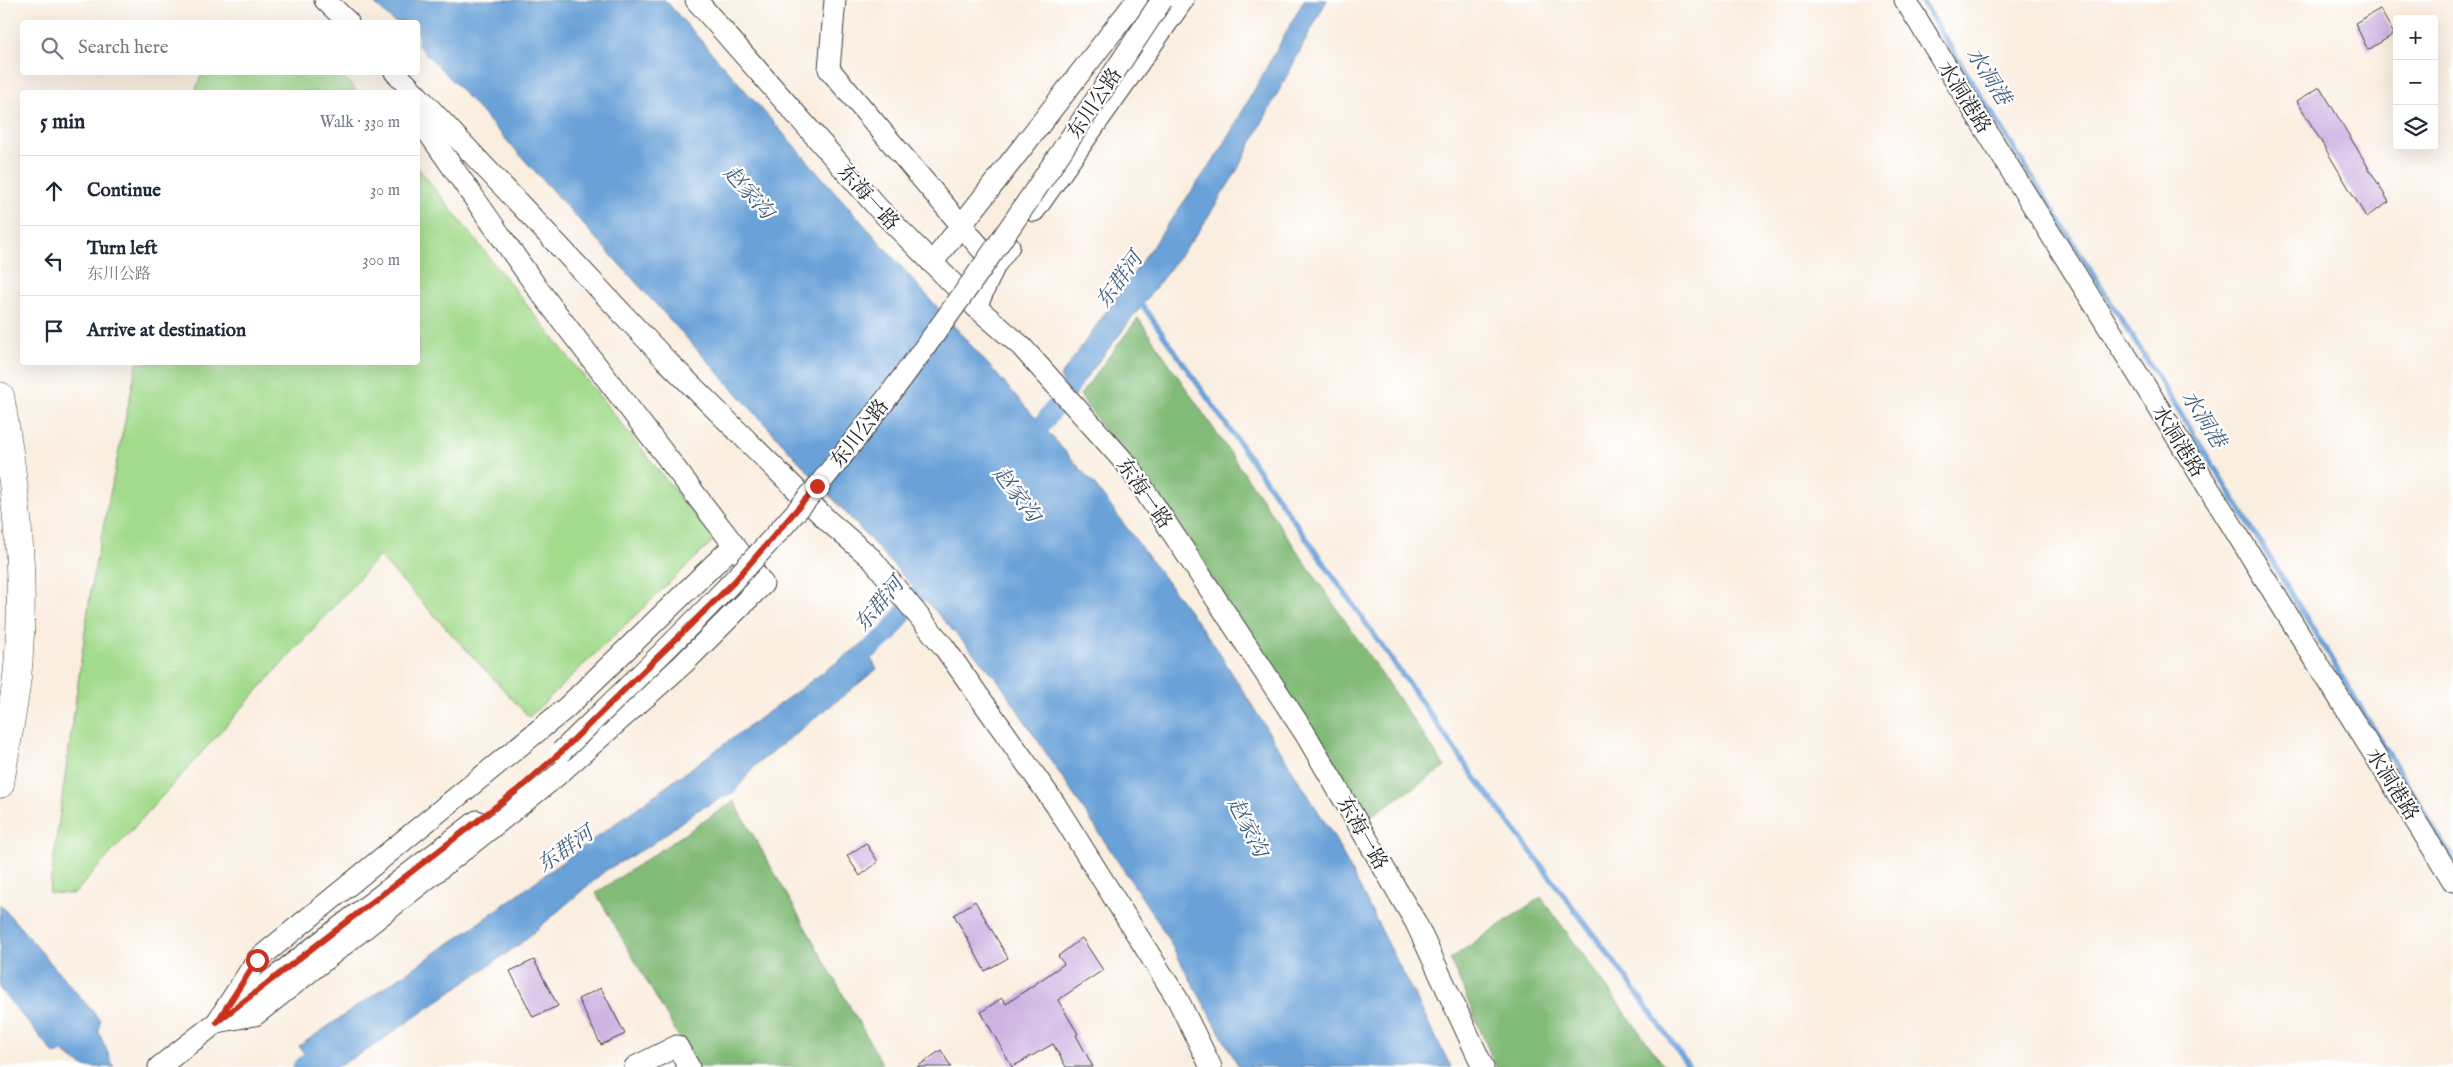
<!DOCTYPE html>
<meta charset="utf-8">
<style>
body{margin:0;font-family:"IM FELL English","Noto Serif SC",serif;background:#f2f2f3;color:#1f2937}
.controls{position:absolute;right:15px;top:15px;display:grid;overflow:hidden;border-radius:5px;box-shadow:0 5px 20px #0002}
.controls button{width:45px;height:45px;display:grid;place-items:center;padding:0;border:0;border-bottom:1px solid #e0e1e3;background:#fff;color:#1f2937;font:25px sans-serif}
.stop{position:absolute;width:15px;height:15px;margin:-11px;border:4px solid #c8321e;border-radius:50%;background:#fff}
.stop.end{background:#c8321e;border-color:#fff;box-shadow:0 1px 5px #0008}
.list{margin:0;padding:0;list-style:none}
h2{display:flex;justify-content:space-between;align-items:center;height:65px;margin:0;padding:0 20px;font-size:21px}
h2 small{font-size:16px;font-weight:400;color:#747a83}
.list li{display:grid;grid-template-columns:32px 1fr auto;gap:15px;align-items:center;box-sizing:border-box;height:70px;padding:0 20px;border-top:1px solid #e0e1e3}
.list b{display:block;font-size:19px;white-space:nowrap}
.list p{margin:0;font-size:16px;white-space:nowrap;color:#747a83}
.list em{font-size:16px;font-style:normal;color:#747a83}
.icon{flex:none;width:28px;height:28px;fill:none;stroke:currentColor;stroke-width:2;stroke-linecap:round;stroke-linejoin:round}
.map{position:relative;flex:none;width:2453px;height:1067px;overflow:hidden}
.search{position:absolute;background:#fff;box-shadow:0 5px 20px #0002;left:20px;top:20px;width:400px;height:55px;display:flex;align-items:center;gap:12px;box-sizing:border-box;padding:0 18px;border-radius:5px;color:#747a83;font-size:19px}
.panel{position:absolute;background:#fff;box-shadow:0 5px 20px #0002;left:20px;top:90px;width:400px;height:275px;border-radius:5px}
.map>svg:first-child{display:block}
.green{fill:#a3db8d;stroke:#607c54}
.forest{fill:#82bb78;stroke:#4f6c4a}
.water{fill:#69a1d8;stroke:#425e7a}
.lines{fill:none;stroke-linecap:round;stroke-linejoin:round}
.stream{stroke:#69a1d8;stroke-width:5.5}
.canal{stroke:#69a1d8;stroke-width:19}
.building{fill:#ceb3e2}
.minor-casing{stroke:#3d3c39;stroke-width:23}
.highway-casing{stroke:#3d3c39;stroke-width:29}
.minor{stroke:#fff;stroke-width:21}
.highway{stroke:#fff;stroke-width:28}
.minor-bridge-casing{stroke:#3d3c39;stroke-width:23;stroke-linecap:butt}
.minor-bridge{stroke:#fff;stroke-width:21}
.route{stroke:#c8321e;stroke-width:6}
.labels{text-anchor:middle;stroke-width:4.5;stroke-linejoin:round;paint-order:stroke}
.street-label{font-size:20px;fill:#1c1c1c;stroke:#fff}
.water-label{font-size:21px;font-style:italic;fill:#425e7a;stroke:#fff}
</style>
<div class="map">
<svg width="2453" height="1067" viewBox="0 0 2453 1067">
<rect width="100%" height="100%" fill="#fff"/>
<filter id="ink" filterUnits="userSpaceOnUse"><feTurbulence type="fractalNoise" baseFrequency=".02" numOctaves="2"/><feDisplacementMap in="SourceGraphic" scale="10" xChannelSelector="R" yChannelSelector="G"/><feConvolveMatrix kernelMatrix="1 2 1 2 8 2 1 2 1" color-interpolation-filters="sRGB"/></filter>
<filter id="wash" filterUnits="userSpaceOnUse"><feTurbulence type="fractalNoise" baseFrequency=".0096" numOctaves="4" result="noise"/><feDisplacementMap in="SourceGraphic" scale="20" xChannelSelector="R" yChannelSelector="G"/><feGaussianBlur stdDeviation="1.12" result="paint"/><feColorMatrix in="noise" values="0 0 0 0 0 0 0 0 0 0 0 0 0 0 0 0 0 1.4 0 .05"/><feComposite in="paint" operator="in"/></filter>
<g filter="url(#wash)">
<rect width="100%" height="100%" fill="#faeee0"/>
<g class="green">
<polygon points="202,73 341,73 357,92 195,92"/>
<polygon points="418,168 714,540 529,717 379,556 74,894 49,893 92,581 137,363 418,362"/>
</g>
<g class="forest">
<polygon points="1138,318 1445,767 1366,819 1080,395"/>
<polygon points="734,801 884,1067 696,1067 596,893"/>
<polygon points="1541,897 1665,1067 1496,1067 1450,959"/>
</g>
<g class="water">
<polygon points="371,0 665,0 1094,484 1215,646 1333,835 1451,1067 1239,1067 1160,925 997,679 449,77 418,46 418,22 394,22"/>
<polygon points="1304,0 1327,0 1235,174 1199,231 1073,395 1060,377 1222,148"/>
<polygon points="862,644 877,669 756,765 734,792 696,811 651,845 606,870 520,944 369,1049 336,1067 313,1067 299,1046 466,932"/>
<polygon points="0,904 100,1020 99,1033 114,1067 85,1067 62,1052 55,1055 0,989"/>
</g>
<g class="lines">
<g class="stream">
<polyline points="1921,0 2234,499 2453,860"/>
<polyline points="1138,299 1470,771 1630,983 1689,1067"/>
</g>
<g class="canal">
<polyline points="1027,445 1073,383"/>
<polyline points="847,668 888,634 934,572"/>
<polyline points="302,1067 328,1046"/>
</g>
</g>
<g id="blocks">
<g class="building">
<polygon points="2380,9 2394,34 2368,50 2355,23"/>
<polygon points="2320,87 2389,202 2366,217 2297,101"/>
<polygon points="866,843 878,862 860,876 847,856"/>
<polygon points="975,901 1008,958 985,971 954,915"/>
<polygon points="1082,938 1103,970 1058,1000 1078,1034 1076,1035 1093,1067 1066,1067 1053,1044 1012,1067 981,1012 1002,998 1006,1004 1064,964 1058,956"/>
<polygon points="534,960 558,1006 533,1017 510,971"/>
<polygon points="601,988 625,1034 601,1045 578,999"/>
<polygon points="941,1050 951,1067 917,1067"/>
</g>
</g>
</g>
<g filter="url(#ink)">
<use href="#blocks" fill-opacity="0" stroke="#3d3c39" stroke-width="1"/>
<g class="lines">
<defs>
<g id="minor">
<polyline points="325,0 348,22"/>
<polyline points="696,0 878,208 976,307 1021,346 1129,467 1306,735 1416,923 1483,1067"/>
<polyline points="835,0 829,69 995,265"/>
<polyline points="1905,0 2453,881"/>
<polyline points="395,72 414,92"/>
<polyline points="418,96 666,360 828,521 872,559 944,647 1055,804 1178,1000 1211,1067"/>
<polyline points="418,118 538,289 734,545 763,584 682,665 553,779 255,1015 217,1022 257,960 566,708 734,545"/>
<polyline points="1034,211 1183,0"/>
<polyline points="932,263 1137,0"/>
<polyline points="976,307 995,265 1009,246"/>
<polyline points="159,1067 477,821"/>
<polyline points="635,1067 677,1046 689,1067"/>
</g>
<path id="highway" d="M0 396C15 482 25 566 19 653 17 697 6 741 0 784"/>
</defs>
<use href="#minor" class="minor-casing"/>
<use href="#highway" class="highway-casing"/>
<use href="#minor" class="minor"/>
<use href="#highway" class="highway"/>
<defs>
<path id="minor-bridge" d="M561 752C649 666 738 582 817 487 943 333 1053 165 1162 0"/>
</defs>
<use href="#minor-bridge" class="minor-bridge-casing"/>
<use href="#minor-bridge" class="minor-bridge"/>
</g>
</g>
<g class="lines" filter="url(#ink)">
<polyline class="route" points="257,960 217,1022 525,784 561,752 734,582 817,486"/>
</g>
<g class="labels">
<g class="street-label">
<text transform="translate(1965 97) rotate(58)" y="7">水洞港路</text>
<text transform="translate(1094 103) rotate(-56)" y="7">东川公路</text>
<text transform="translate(869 197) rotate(48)" y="7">东海一路</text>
<text transform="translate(859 433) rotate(-52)" y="7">东川公路</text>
<text transform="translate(2179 441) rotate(58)" y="7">水洞港路</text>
<text transform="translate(1145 493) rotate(55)" y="7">东海一路</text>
<text transform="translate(2393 784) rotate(58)" y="7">水洞港路</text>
<text transform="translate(1363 833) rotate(60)" y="7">东海一路</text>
</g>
<g class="water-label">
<text transform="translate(1989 76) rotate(58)" y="7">水洞港</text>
<text transform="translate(749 192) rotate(48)" y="7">赵家沟</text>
<text transform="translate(1119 280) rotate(-54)" y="7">东群河</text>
<text transform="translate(2204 419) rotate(58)" y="7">水洞港</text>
<text transform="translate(1017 494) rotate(53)" y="7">赵家沟</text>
<text transform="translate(879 604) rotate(-50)" y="7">东群河</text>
<text transform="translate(1248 827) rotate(63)" y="7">赵家沟</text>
<text transform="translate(565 849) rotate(-35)" y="7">东群河</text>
</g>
</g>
</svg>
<div class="controls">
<button>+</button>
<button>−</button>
<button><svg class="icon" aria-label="layers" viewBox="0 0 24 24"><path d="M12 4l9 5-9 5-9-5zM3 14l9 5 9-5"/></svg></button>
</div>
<div class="stop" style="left:257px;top:960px"></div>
<div class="stop end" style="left:817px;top:486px"></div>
<div class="search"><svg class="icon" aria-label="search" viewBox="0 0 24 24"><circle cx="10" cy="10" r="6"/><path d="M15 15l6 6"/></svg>Search here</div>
<section class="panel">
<h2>5 min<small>Walk · 330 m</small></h2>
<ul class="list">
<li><svg class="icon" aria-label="ahead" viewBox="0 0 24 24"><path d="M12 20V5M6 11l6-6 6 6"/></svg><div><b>Continue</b></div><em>30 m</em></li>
<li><svg class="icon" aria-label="left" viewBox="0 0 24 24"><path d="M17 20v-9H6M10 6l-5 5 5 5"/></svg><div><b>Turn left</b><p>东川公路</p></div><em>300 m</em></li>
<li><svg class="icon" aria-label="arrive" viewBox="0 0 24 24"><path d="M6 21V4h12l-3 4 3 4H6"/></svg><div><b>Arrive at destination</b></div></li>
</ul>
</section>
</div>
